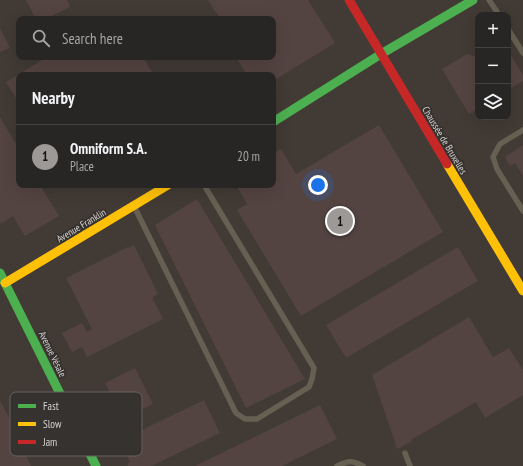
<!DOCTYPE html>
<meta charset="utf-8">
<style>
body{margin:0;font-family:"PT Sans Narrow",sans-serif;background:#343231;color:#f1f3f6}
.controls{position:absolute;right:12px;top:12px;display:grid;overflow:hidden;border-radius:8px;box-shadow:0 4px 16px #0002}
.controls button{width:36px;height:36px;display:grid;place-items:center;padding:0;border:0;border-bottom:1px solid #444341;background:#282624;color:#f1f3f6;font:20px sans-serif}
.you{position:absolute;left:318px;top:185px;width:14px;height:14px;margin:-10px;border:3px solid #fff;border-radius:50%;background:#1a73e8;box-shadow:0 0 0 6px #1a73e833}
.badge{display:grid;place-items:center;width:26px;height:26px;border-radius:50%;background:#9c9997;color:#111;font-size:13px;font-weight:700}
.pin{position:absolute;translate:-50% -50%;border:2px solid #fff;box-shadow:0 1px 4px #0006}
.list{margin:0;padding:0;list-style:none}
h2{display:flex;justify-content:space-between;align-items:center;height:52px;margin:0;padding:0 16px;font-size:17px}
h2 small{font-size:13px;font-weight:400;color:#a5a5a6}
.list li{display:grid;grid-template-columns:26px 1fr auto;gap:12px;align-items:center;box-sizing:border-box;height:64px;padding:0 16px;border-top:1px solid #444341}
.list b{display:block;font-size:15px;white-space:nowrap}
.list p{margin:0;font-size:13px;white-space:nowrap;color:#a5a5a6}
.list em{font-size:13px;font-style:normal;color:#a5a5a6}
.icon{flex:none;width:22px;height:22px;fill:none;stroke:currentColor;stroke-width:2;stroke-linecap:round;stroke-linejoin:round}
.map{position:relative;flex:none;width:523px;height:466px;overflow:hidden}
.search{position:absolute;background:#282624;box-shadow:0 4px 16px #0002;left:16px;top:16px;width:260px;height:44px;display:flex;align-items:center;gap:10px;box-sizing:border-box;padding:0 14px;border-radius:8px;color:#a5a5a6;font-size:15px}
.panel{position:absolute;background:#282624;box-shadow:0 4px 16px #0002;left:16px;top:72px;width:260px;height:116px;border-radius:8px}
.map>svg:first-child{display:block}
.built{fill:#423a34;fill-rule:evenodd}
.building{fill:#544441}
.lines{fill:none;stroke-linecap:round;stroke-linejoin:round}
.lane{stroke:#676052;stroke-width:5.5}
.fast{stroke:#4caf50;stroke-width:9}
.slow{stroke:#ffc107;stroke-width:9}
.jam{stroke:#c62828;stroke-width:9}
.labels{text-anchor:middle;stroke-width:3.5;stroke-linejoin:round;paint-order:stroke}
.street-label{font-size:10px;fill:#d3d1cf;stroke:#36322f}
.key{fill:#36322f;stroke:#65625f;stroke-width:1}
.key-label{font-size:11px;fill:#d3d1cf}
</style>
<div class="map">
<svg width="523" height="466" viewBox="0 0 523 466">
<rect width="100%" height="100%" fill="#353230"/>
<path class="built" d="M0 0H523V466H0ZM478 15H508V117H478ZM19 19H273V57H19ZM19 75H273V185H19Z"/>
<g class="building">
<polygon points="26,0 67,0 70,7 45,19 36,19"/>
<polygon points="208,0 308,0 335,43 273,81 273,75 247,75 236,57 273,57 273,19 220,19"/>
<polygon points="0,28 10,48 0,52"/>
<polygon points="508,50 523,75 523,81 508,90"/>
<polygon points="467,54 478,57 478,109 469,114 442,69"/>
<polygon points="47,57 143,57 154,75 19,75 19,103 6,82"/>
<polygon points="0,117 19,149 19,185 40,185 59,216 25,236 13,216 1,224 0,222"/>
<polygon points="379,125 443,232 301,316 237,210 247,204 236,185 273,185 273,154 281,149 296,174"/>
<polygon points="523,145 523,176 515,163 510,166 505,157"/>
<polygon points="197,199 305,379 246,408 155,225"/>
<polygon points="134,245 158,294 153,297 153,299 163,319 87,357 82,347 72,352 62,333 82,323 87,332 92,329 66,278 128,247 129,248"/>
<polygon points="458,247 478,281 346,358 326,325"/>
<polygon points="469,317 493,357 509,348 523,370 523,395 485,418 476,402 411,440 412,441 398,449 395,446 396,445 372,375"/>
<polygon points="135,368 153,404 114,423 102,397 110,393 105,383"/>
<polygon points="0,400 14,428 16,427 20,435 17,436 31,466 0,466"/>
<polygon points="204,400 220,433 151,466 128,466 127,464 130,462 127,456 135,453 127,437"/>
<polygon points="320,405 337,439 282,466 195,466"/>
</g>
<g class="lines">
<g class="lane">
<polyline points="489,0 499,15"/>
<polyline points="508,29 523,53"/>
<polyline points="523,130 500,144 493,157 497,169 523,211"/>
<polyline points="134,206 236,413 245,419 257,419 309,387 312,379 314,368 204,185"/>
<polyline points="405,453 410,466"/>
<path d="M337 466C349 461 351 460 363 466"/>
</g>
<g class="fast">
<polyline points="273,122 381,54 473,0"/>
<polyline points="0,273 96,466"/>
</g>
<g class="slow">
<polyline points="447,164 523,291"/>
<polyline points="5,283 168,185"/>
</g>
<polyline class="jam" points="349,0 447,164"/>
</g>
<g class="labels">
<g class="street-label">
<text transform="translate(445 140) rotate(59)" y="4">Chaussée de Bruxelles</text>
<text transform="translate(81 225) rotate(-31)" y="4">Avenue Franklin</text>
<text transform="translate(53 354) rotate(64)" y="4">Avenue Vésale</text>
</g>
</g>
<rect x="10" y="392" width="132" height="64" rx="6" class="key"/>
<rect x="18" y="404" width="18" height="4" fill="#4caf50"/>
<rect x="18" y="422" width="18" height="4" fill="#ffc107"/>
<rect x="18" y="440" width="18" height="4" fill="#c62828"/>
<g class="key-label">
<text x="43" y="410">Fast</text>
<text x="43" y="428">Slow</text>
<text x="43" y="446">Jam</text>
</g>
</svg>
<div class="controls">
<button>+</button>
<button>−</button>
<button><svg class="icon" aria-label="layers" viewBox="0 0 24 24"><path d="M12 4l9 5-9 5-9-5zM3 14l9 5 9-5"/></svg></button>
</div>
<div class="you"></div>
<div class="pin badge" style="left:340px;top:221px">1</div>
<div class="search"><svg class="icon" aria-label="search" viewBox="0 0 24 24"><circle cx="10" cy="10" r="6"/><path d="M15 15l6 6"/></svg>Search here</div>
<section class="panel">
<h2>Nearby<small></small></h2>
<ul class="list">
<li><span class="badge">1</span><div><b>Omniform S.A.</b><p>Place</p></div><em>20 m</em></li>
</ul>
</section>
</div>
